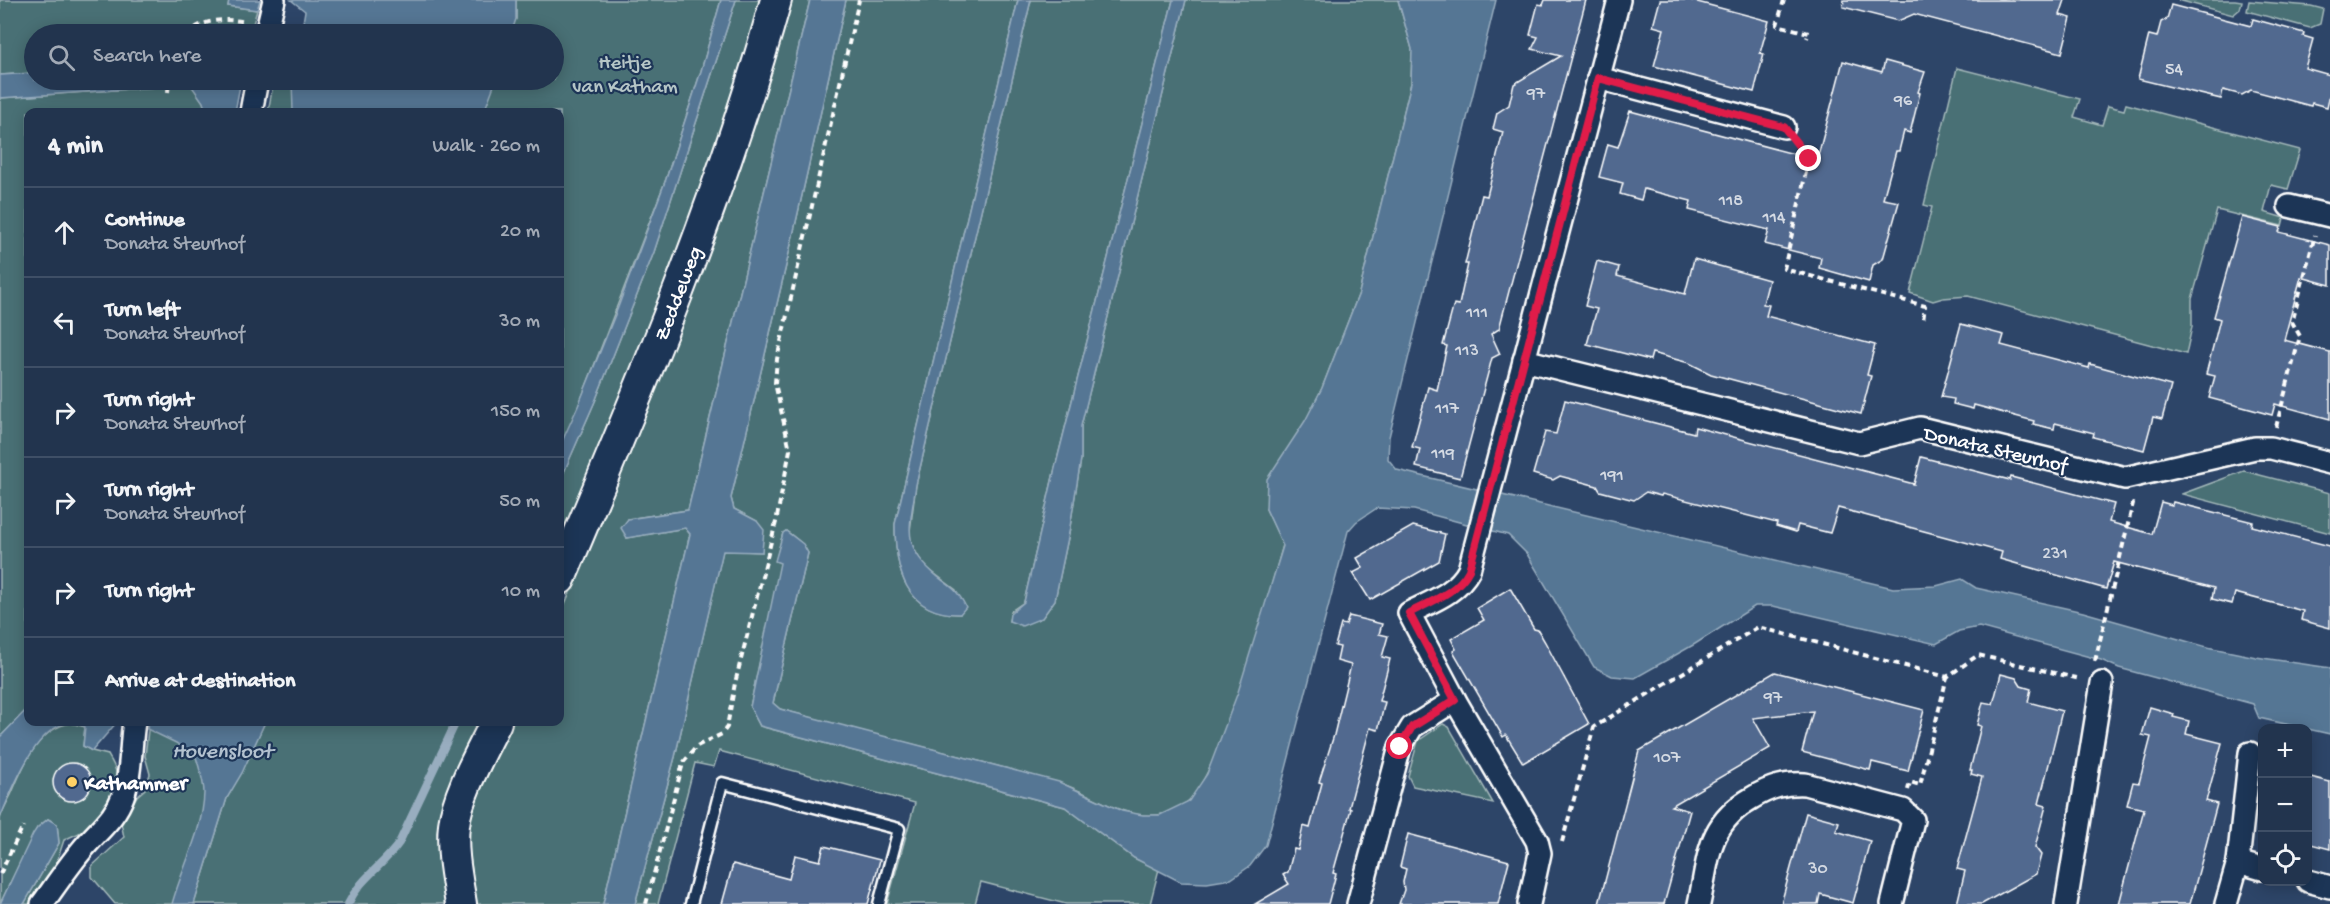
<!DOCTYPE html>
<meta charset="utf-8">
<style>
body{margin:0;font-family:"Gochi Hand",sans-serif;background:#2e3f58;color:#f1f3f6}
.controls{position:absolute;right:18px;bottom:18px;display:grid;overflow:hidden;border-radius:12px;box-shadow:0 3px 15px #0003}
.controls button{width:54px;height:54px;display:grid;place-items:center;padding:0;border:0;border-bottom:2px solid #3f4f66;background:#22344e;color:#f1f3f6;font:30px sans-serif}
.stop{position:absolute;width:18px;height:18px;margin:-14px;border:4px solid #e11d48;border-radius:50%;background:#fff}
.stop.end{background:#e11d48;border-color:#fff;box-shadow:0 2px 6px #0008}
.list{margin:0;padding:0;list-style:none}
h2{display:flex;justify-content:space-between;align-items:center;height:78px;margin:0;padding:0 24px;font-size:26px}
h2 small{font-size:20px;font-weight:400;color:#a2aab6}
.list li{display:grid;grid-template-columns:39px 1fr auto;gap:18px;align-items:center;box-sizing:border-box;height:90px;padding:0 24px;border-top:2px solid #3f4f66}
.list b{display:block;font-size:22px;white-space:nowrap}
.list p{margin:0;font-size:20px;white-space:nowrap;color:#a2aab6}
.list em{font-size:20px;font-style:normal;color:#a2aab6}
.icon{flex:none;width:33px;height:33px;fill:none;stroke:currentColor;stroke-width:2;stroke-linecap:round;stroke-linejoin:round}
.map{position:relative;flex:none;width:2330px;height:904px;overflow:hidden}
.search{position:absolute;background:#22344e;box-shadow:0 3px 15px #0003;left:24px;top:24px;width:540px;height:66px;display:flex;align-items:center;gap:15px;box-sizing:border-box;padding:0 21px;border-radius:33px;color:#a2aab6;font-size:22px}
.panel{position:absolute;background:#22344e;box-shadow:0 3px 15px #0003;left:24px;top:108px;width:540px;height:618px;border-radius:12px}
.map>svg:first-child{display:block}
.green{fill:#487074;stroke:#a4b8ba;stroke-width:1.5}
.water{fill:#547694;stroke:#98adbf;stroke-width:1.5}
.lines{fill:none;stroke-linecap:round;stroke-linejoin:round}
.stream{stroke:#98adbf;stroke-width:8}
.building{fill:#51698f;stroke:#fff;stroke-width:1.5}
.service-casing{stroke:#fff;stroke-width:15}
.minor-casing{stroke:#fff;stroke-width:26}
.secondary-casing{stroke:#fff;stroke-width:34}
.path{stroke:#fff;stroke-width:4;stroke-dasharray:6 4.5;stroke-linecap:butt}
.service{stroke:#1d3557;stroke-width:10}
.minor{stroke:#1d3557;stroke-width:21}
.secondary{stroke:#1d3557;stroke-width:30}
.route{stroke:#e11d48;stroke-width:8}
.poi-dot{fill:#ffd166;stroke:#1d3557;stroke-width:2}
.labels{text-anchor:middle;stroke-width:4.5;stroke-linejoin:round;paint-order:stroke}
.number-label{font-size:18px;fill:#d4dae3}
.park-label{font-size:21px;fill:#b6c6c7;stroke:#1d3557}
.street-label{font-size:21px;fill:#fff;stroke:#1d3557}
.poi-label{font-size:21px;font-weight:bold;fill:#fff;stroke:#1d3557;text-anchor:start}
.water-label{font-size:22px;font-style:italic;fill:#b2c1cf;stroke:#1d3557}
</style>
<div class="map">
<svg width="2330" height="904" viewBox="0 0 2330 904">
<rect width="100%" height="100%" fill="#2d4568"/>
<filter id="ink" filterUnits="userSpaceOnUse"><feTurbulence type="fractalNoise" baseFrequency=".0167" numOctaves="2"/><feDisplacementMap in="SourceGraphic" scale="12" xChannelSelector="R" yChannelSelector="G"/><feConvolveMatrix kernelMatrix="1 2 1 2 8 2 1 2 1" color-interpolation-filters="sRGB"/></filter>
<g filter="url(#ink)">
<g class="green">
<polygon points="0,0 229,0 228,6 257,10 250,34 34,34 34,73 0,75"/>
<polygon points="516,0 721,0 701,71 666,179 560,454 560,112 469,112 481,80 554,80 554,34 507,34 516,19"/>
<polygon points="736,0 761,0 700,194 622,401 560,545 560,481 596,399 654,252"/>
<polygon points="790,0 810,0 688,510 628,519 627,538 685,528 690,534 603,904 477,904 468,844 470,820 479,794 512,722 560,722 560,615 601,523 647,412 707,255"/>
<path d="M846 0H1018L895 524C895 569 905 615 960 614L956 590 923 565 909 539 916 485 1031 0H1173L1055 468 1024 602 1011 611 1009 621 1042 618 1055 600 1069 533 1081 459V426L1186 0H1398L1412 49 1411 83 1359 293 1322 388 1266 509 1283 545 1277 566C1264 610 1218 779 1187 802 1174 812 1157 817 1140 815 1109 810 1086 790 1056 782 964 756 871 735 780 709L773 703 808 553C803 543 795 538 786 531L783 533 776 560 781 563 750 707 760 726 1065 807 1134 858 1159 869 1150 904H1066L981 882 975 904H887L915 803 719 751 714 767 695 763 658 904H635L675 757 723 550 762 552 757 521 734 509 731 498 789 253Z"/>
<polygon points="2178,0 2235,0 2242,1 2240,9 2233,15"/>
<polygon points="2249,1 2311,6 2323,9 2320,24 2310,28 2247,11"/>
<polygon points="1957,68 2080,99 2074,117 2102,125 2108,106 2124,110 2126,104 2300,150 2288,189 2271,185 2264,212 2284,218 2282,226 2217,210 2192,299 2192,327 2186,354 1968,296 1943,298 1933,301 1910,293 1932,207 1924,205"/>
<polygon points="274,80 405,80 397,112 268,112"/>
<polygon points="160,84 192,86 203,102 206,112 28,112 28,710 0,737 0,98 158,87"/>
<polygon points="2244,471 2330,493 2330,533 2182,494"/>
<polygon points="149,722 241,722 188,904 115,904 92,877 92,866 124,837 121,823 137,796 145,789 150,774 145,756"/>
<polygon points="265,722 480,722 440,811 437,833 445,904 194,904 227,798 241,773"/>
<path d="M71 723 85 727 83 746 92 751 108 755C111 760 115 766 116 772 119 790 100 820 86 829 79 834 71 836 64 840L56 864 31 904H24L59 843 57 824 48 819 37 828 0 904C0 877 0 847 0 820 1 812 7 803 11 795 23 767 36 729 71 723Z"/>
<polygon points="1443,724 1449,727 1493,803 1413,786 1408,776 1418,741"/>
</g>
<g class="water">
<polygon points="229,0 260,0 257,10 228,6"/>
<polygon points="291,0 516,0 516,19 511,34 301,34 305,11"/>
<polygon points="721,0 736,0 654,252 596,399 560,481 560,446 578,406 617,310 666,179 701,71"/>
<polygon points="810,0 846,0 789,253 731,498 734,509 757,521 764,530 762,552 723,551 675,757 635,904 603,904 690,534 685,528 627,538 621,528 628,519 688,510"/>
<path d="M1018 0H1031L916 485C910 528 900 546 938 577 952 588 957 589 966 607L960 614C905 615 895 569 895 524Z"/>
<polygon points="1173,0 1186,0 1081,426 1081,459 1069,533 1055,600 1042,618 1022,626 1009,621 1010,614 1024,602 1055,468"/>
<polygon points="1398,0 1496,0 1389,437 1388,459 1397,470 1893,588 1936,586 1962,579 1976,588 2083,612 2207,647 2256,657 2330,668 2330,734 2259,718 2253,704 2119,668 2101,660 1979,627 1959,631 1936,644 1773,606 1755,606 1695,644 1635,678 1612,676 1594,667 1527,554 1508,535 1414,510 1377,508 1356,522 1348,531 1266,845 1250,866 1231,879 1207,883 1181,882 1134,858 1065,807 760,726 750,707 780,563 775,561 783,533 786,531 803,544 808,553 773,703 780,709 1059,782 1122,811 1143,815 1160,815 1189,801 1207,774 1238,692 1283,546 1266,509 1267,479 1305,421 1322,388 1359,293 1411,83 1412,49"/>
<polygon points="34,73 34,80 241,80 235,112 206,112 203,102 191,85 160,84 158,87 0,98 0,75"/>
<polygon points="292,80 496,80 484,112 293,112"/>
<path d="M27 709 28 722H117L92 751 83 746 85 727C42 704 12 791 0 818V737Z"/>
<path d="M149 722H265L242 773 227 798 194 904H172C182 867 203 831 204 793 204 781 199 768 196 757L176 743 147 729Z"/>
<polygon points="48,819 57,824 59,843 24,904 0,904 33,834 37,828"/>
</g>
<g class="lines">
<path class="stream" d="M348 904C361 877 382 867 399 843L456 722"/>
</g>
<g class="building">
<polygon points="1545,0 1586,0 1499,329 1491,334 1500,354 1492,358 1460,478 1416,467 1420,449 1412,447 1428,387 1437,390 1447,346 1443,345 1454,304 1459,305 1468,264 1465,264 1482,195 1487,196 1503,132 1493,129 1497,113 1509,105 1514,84 1561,56 1532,49 1538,37 1530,35 1538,4 1543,5"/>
<polygon points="1660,0 1690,0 1769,21 1760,53 1764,54 1754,92 1654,66 1664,29 1653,26"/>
<polygon points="1844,0 2065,0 2060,15 2071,18 2062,53 1914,14 1898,21 1843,7"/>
<polygon points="2171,5 2251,26 2253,19 2304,33 2303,36 2313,39 2305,68 2330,75 2330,94 2327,107 2312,103 2311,106 2251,90 2242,95 2223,90 2221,99 2138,79 2149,35 2157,37 2161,22 2167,19"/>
<polygon points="1843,61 1882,72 1885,61 1925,72 1918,92 1920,93 1910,133 1904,131 1899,151 1896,151 1883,199 1899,202 1883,259 1873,265 1869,282 1819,268 1821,258 1765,244 1769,230 1689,210 1691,201 1644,189 1641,200 1620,194 1623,183 1599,177 1608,144 1618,147 1630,111 1817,160"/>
<polygon points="2242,217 2281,227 2279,232 2330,245 2330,285 2301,277 2284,340 2330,352 2330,419 2275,404 2272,415 2209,398 2215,376 2206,374 2220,319 2214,317"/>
<polygon points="1694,259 1769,280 1763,304 1769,305 1766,316 1875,345 1867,375 1871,376 1861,414 1711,374 1689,363 1652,353 1650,360 1587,344 1597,309 1585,306 1597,261 1619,267 1617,276 1685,294"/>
<polygon points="1961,324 2004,335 2001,345 2089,368 2090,364 2171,386 2162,419 2153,417 2144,450 2093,437 2094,433 2055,423 2054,429 2033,424 2034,421 1974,405 1973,409 1953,404 1954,399 1941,397"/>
<polygon points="1565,400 1694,433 1695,427 1914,484 1921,457 2010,480 2011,477 2114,504 2109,522 2152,534 2161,502 2172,505 2173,502 2253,522 2252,526 2330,546 2330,628 2301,620 2303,611 2235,593 2232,604 2212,599 2214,588 2114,562 2106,589 2000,559 2002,552 1838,508 1830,533 1798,525 1796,532 1776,526 1777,523 1662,494 1661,496 1646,492 1634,500 1600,491 1597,486 1560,476 1553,480 1533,474 1545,432 1556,434"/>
<polygon points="1413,526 1445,534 1439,561 1370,600 1353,573 1363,568 1357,558"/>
<polygon points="1510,588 1534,629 1538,630 1545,642 1589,724 1523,763 1506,735 1503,737 1453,651 1456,649 1451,639 1484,620 1477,608"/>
<polygon points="1349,616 1382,624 1379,634 1388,636 1382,657 1390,659 1379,701 1385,702 1378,730 1370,728 1349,808 1351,809 1333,873 1336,874 1328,904 1255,904 1289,884 1283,875 1288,872 1294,849 1298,850 1303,826 1310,828 1322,783 1319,782 1334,735 1351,665 1337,661 1340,647 1335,646 1341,624 1346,625"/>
<polygon points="1775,672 1924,710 1908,771 1872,762 1870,770 1802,752 1813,711 1753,718 1770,748 1671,806 1690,811 1664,904 1599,904 1639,751"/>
<polygon points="2001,674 2016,678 2021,686 2031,689 2028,702 2062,711 2039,804 2046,806 2035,847 2041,855 2036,874 1982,904 1957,904 1965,871 1957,869 1982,777 1971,774 1972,770 1970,770 1981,726 1977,725 1983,702 1993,704"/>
<polygon points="2150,707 2174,714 2173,717 2189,721 2186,734 2222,743 2206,801 2217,804 2190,904 2119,904 2144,809 2127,805 2133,782 2139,783 2151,737 2142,735"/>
<circle cx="72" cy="782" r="19"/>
<polygon points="2307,776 2330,782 2330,849 2307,843"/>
<polygon points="1806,813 1839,822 1836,831 1870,841 1853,903 1820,894 1818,904 1781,904"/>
<polygon points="1408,834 1509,861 1498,904 1399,904 1404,890 1403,882 1406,869 1400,867"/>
<polygon points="824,846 880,860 868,904 722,904 733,864 789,879 795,855 820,861"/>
</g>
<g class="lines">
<defs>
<polyline id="service" points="691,904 722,783 899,829 879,904"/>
<g id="minor">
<polyline points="266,34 274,0"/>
<polyline points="1598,78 1784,127"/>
<polyline points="251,112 257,80"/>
<polyline points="2289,206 2330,216"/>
<polyline points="1524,360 1859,443 1920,428 2125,478 2255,448 2271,448 2330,463"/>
<polyline points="2238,862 2250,753"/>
<polyline points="2308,881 2330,887"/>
<path d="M42 904C55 886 67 868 81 851 96 832 115 819 123 796 132 772 130 746 134 722"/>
<polyline points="1358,904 1400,747 1412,727 1455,700"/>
<path d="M1529 904 1540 853 1537 841 1455 700 1409 613C1432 601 1457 593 1469 570L1619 0"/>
<path d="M1699 904C1709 857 1707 824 1752 798 1770 787 1784 783 1805 784L1903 810 1913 820 1892 904"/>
<polyline points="2066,904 2102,683"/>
<polyline points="2226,904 2238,862 2262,869"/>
</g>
<g id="secondary">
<path d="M560 579C640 390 721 199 776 0"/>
<path d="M461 904C457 878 451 851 454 825 457 794 482 751 496 722"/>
</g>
</defs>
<use href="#service" class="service-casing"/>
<use href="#minor" class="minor-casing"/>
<use href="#secondary" class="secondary-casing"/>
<g class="path">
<polyline points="1784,0 1777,25 1809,33 1807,38"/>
<path d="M187 34C203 19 225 18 246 22"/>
<polyline points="168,92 169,80"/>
<polyline points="1798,144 1809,159 1784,269 1925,306 1923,321"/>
<polyline points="2276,427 2300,336 2292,322 2315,235"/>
<polyline points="2095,661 2134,499"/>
<polyline points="1908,790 1910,782 1920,785 1947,677"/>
<polyline points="1562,842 1594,727 1758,627 1947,677 1978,655 2080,679"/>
<polyline points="0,874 23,826"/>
<polyline points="646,904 683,763 697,746 722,734 727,727 735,683 776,522 790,450 775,383 777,359 859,0"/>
</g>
<use href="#service" class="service"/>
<use href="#minor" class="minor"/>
<use href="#secondary" class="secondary"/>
</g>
</g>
<g class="lines" filter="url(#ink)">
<path class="route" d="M1400 747 1412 727 1455 700 1409 613C1432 601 1457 593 1469 570L1598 78 1784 127 1809 159"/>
</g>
<circle class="poi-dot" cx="72" cy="782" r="6"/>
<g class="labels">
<g class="number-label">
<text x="2174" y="74">54</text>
<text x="1536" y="98">97</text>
<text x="1903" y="105">96</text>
<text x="1731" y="205">118</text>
<text x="1774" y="222">114</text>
<text x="1477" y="317">111</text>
<text x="1467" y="355">113</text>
<text x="1447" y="413">117</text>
<text x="1443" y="458">119</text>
<text x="1612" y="480">191</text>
<text x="2055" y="558">231</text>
<text x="1773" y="702">97</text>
<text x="1667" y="762">107</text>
<text x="1818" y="873">30</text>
</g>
<g class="park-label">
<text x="625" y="68">Heitje<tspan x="625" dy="24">van Katham</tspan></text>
</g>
<g class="street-label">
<text transform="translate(677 293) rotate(-69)" y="7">Zeddeweg</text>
<text transform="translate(1996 448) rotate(13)" y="7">Donata Steurhof</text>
</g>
<g class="poi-label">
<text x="84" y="789">Kathammer</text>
</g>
<g class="water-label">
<text x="222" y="757">Hovensloot</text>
</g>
</g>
</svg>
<div class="controls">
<button>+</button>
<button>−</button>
<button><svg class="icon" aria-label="locate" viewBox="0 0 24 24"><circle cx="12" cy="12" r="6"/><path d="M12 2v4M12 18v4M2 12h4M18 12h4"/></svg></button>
</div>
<div class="stop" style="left:1400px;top:747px"></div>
<div class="stop end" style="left:1809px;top:159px"></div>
<div class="search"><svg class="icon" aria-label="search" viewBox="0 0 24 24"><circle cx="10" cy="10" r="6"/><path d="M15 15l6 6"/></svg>Search here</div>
<section class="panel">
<h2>4 min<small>Walk · 260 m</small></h2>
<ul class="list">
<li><svg class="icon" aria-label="ahead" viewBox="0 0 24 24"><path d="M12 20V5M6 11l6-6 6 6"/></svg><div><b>Continue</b><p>Donata Steurhof</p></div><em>20 m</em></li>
<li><svg class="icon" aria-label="left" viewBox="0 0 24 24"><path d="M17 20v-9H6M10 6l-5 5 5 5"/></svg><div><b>Turn left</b><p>Donata Steurhof</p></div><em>30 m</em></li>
<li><svg class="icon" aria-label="right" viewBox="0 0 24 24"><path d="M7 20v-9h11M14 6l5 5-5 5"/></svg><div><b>Turn right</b><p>Donata Steurhof</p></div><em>150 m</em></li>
<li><svg class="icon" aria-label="right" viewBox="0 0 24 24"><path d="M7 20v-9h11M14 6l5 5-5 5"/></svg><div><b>Turn right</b><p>Donata Steurhof</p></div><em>50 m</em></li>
<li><svg class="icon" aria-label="right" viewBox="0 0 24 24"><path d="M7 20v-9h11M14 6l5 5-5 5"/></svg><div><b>Turn right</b></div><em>10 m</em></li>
<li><svg class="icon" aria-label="arrive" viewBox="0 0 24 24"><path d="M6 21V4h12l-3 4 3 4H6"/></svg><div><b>Arrive at destination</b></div></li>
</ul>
</section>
</div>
